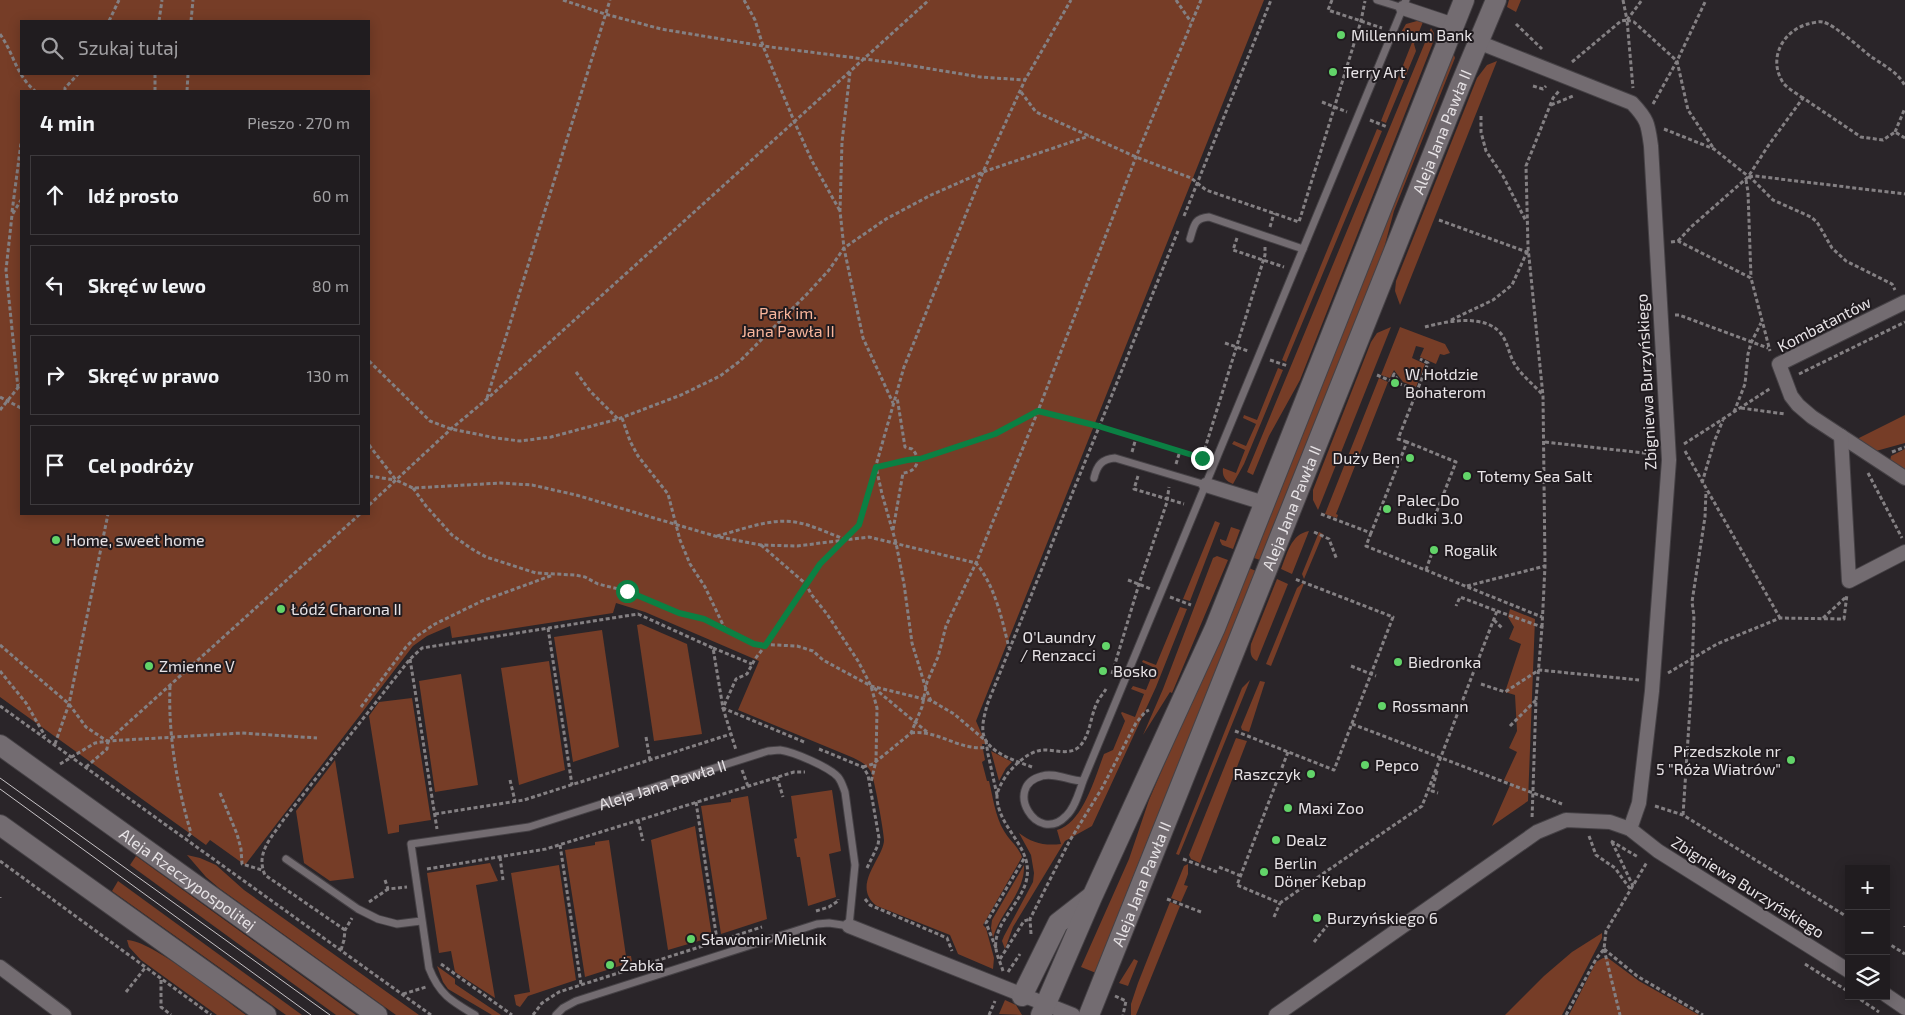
<!DOCTYPE html>
<html lang="pl">
<meta charset="utf-8">
<style>
body{margin:0;font-family:"Exo 2",sans-serif;background:#282528;color:#f1f3f6}
.controls{position:absolute;right:15px;bottom:15px;display:grid;overflow:hidden;border-radius:0px;box-shadow:0 2px 12px #0003}
.controls button{width:45px;height:45px;display:grid;place-items:center;padding:0;border:0;border-bottom:1px solid #3d3a3d;background:#201c1f;color:#f1f3f6;font:25px sans-serif}
.stop{position:absolute;width:15px;height:15px;margin:-11px;border:4px solid #0b8043;border-radius:50%;background:#fff}
.stop.end{background:#0b8043;border-color:#fff;box-shadow:0 1px 5px #0008}
.list{margin:0;padding:0;list-style:none}
h2{display:flex;justify-content:space-between;align-items:center;height:65px;margin:0;padding:0 20px;font-size:21px}
h2 small{font-size:16px;font-weight:400;color:#a2a1a4}
.list li{display:grid;grid-template-columns:32px 1fr auto;gap:15px;align-items:center;box-sizing:border-box;height:80px;margin:0 10px 10px;padding:0 10px;border:1px solid #3d3a3d;border-radius:0px}
.list b{display:block;font-size:19px;white-space:nowrap}
.list em{font-size:16px;font-style:normal;color:#a2a1a4}
.icon{flex:none;width:28px;height:28px;fill:none;stroke:currentColor;stroke-width:2;stroke-linecap:round;stroke-linejoin:round}
.map{position:relative;flex:none;width:1905px;height:1015px;overflow:hidden}
.search{position:absolute;background:#201c1f;box-shadow:0 2px 12px #0003;left:20px;top:20px;width:350px;height:55px;display:flex;align-items:center;gap:12px;box-sizing:border-box;padding:0 18px;border-radius:0px;color:#a2a1a4;font-size:19px}
.panel{position:absolute;background:#201c1f;box-shadow:0 2px 12px #0003;left:20px;top:90px;width:350px;height:425px;border-radius:0px}
.map>svg:first-child{display:block}
.green{fill:#763d27;fill-rule:evenodd}
.lines{fill:none;stroke-linecap:round;stroke-linejoin:round}
.lane-casing{stroke:#454145;stroke-width:9}
.street-casing{stroke:#454145;stroke-width:16}
.secondary-casing{stroke:#454145;stroke-width:22}
.path{stroke:#848083;stroke-width:3;stroke-dasharray:4 2.5;stroke-linecap:butt}
.lane{stroke:#736c71;stroke-width:7}
.street{stroke:#736c71;stroke-width:14}
.secondary{stroke:#736c71;stroke-width:20}
.tram{stroke:#c7c3c6;stroke-width:1}
.route{stroke:#0b8043;stroke-width:6}
.poi-dot{fill:#62d469;stroke:#201b1f;stroke-width:2}
.labels{text-anchor:middle;stroke-width:4;stroke-linejoin:round;paint-order:stroke}
.poi-label{font-size:16px;fill:#e7e3e6;stroke:#201b1f;text-anchor:start}
.street-label{font-size:16px;fill:#e7e3e6;stroke:#201b1f}
.park-label{font-size:16px;fill:#f9b69c;stroke:#201b1f}
</style>
<div class="map">
<svg width="1905" height="1015" viewBox="0 0 1905 1015">
<rect width="100%" height="100%" fill="#2a2529"/>
<g class="green">
<path d="M0 0H1264L976 721 986 744H982L985 760 982 762 987 781H989C993 797 995 816 1004 831 1009 840 1018 846 1022 857L983 925 986 928 994 958 993 969 958 954 950 935 877 906C850 886 884 858 884 840 884 832 874 777 871 772 866 763 858 760 849 756L738 710 759 661 645 612 616 603 613 613 452 638 450 626 427 636 413 646 245 865 210 840 206 845 0 697ZM369 21V74H21V21ZM369 91V514H21V91Z"/>
<polygon points="1509,0 1521,0 1516,12 1507,7"/>
<polygon points="1417,21 1423,22 1414,44 1416,51 1386,123 1381,121 1413,40 1400,34 1406,24"/>
<polygon points="1431,28 1434,33 1434,40 1300,380 1269,436 1253,475 1247,472"/>
<polygon points="1453,52 1455,58 1394,211 1379,267 1260,560 1254,558"/>
<polygon points="1497,61 1400,305 1395,291 1396,281 1477,78 1487,65"/>
<polygon points="1377,129 1382,131 1286,362 1282,360"/>
<polygon points="1391,327 1318,510 1313,500 1313,490 1371,342 1377,333"/>
<polygon points="1400,327 1445,344 1450,353 1444,355 1440,354 1436,364 1420,357 1424,348 1416,346 1412,358 1425,364 1416,387 1403,382 1394,370 1390,378 1381,375"/>
<path d="M1278 368 1283 370 1244 464 1233 484C1225 481 1222 476 1223 468L1236 473 1245 450 1232 444 1234 441 1246 446 1256 424 1243 418 1244 415 1257 420Z"/>
<polygon points="1379,378 1388,382 1340,504 1336,514 1338,515 1337,518 1325,514"/>
<polygon points="1905,415 1905,443 1876,451 1857,439"/>
<polygon points="1905,449 1905,472 1890,461 1891,456"/>
<polygon points="1215,521 1220,523 1190,601 1183,599"/>
<polygon points="1231,527 1240,530 1233,549 1222,545 1220,541 1220,539 1226,541"/>
<path d="M1309 531 1292 574 1281 569C1287 554 1291 534 1309 531Z"/>
<polygon points="1319,532 1323,534 1304,579 1302,574"/>
<polygon points="1217,556 1228,560 1172,693 1170,692 1143,735 1163,689 1213,558"/>
<polygon points="1249,568 1256,571 1096,973 1081,967 1129,859 1149,800"/>
<path d="M1277 579 1288 584 1257 661C1250 658 1250 651 1251 644Z"/>
<polygon points="1305,581 1271,666 1266,664 1297,588"/>
<path d="M1180 607 1187 609 1156 687 1092 826 1065 841 1013 927 1005 949 1002 941 1004 936 1033 882 1034 873 1031 855 1019 833C1032 843 1044 846 1061 844L1057 830C1083 823 1095 777 1104 754L1113 750 1125 721 1121 713 1122 712 1135 717 1144 694 1131 689 1133 686 1146 690 1155 668 1142 662 1143 660 1156 665Z"/>
<polygon points="1510,609 1535,619 1528,801 1492,826 1511,783 1504,780 1517,752 1509,748 1517,731 1515,695 1505,692 1521,644 1509,639 1514,627 1508,617"/>
<polygon points="641,624 687,644 702,734 654,741 637,625"/>
<polygon points="602,630 619,747 573,762 554,637"/>
<polygon points="549,661 565,770 519,785 501,668"/>
<polygon points="461,674 478,785 435,792 419,681"/>
<polygon points="1250,680 1179,855 1176,854 1242,688"/>
<polygon points="1260,681 1265,682 1249,732 1242,730 1241,727"/>
<polygon points="412,698 431,820 399,825 399,832 388,834 369,716 379,702"/>
<polygon points="1236,738 1247,741 1200,863 1191,859 1189,855"/>
<polygon points="991,751 1012,762 1006,768 999,781"/>
<polygon points="335,760 354,878 330,881 304,863 296,811"/>
<polygon points="832,790 841,851 829,854 836,897 808,906 800,857 797,857 794,839 797,838 791,796"/>
<polygon points="748,796 767,919 721,934 701,806 731,802 731,799"/>
<polygon points="695,826 712,937 668,950 651,840"/>
<polygon points="609,840 626,956 631,956 632,962 585,977 565,850 595,845 595,842"/>
<polygon points="187,855 200,858 216,865 244,890 419,1015 396,1015 219,888 206,877"/>
<polygon points="136,856 356,1015 336,1015 130,865"/>
<polygon points="490,863 498,881 476,885 495,998 455,972 451,951 439,953 427,873"/>
<polygon points="1188,864 1188,874 1184,885 1188,886 1181,902 1171,898 1184,866"/>
<polygon points="559,865 576,980 528,996 520,1007 516,1005 514,995 530,992 511,873"/>
<path d="M1024 865C1025 893 1000 912 993 938L991 928 992 920Z"/>
<polygon points="118,881 302,1015 286,1015 112,891"/>
<polygon points="1170,902 1180,906 1136,1015 1131,1015 1131,1004 1138,983"/>
<polygon points="1602,933 1602,938 1562,1015 1505,1015 1544,976 1572,952"/>
<path d="M127 940C151 940 223 998 246 1015H217L141 960 129 947Z"/>
<polygon points="1603,958 1608,958 1639,981 1699,1015 1569,1015 1596,962"/>
<polygon points="1134,959 1138,961 1128,986 1119,983"/>
<polygon points="437,966 455,979 455,984 501,1015 492,1015 448,989 443,982"/>
<polygon points="1005,1000 1016,1005 1022,1015 999,1014"/>
</g>
<g class="lines">
<defs>
<g id="lane">
<polyline points="1377,0 1403,8"/>
<path d="M1190 239C1194 226 1194 218 1209 217L1303 249"/>
<path d="M1094 478C1097 465 1102 459 1115 458L1206 485"/>
<path d="M1083 781C1069 781 1055 772 1042 776 1002 786 1037 846 1066 816 1075 808 1079 792 1083 781L1406 0"/>
<polyline points="286,859 358,909 378,919 397,924 421,921"/>
<path id="s1" d="M475 1015C451 1001 439 994 429 968L411 844 529 827 768 751C772 751 776 750 780 750 794 752 829 767 838 777 842 782 843 787 845 792L855 865 849 926 829 923 817 924 576 1001 563 1008 556 1015"/>
</g>
<g id="street">
<polyline points="1403,8 1454,25"/>
<path d="M1478 42 1632 103C1648 120 1648 124 1651 146L1669 460 1652 691 1639 803 1630 829"/>
<polyline points="1905,302 1779,364 1791,396 1798,405 1812,417 1905,478"/>
<polyline points="1841,436 1849,581 1905,552"/>
<polyline points="1206,485 1264,503"/>
<polyline points="849,926 1073,1015"/>
<polyline points="0,967 64,1015"/>
<polyline points="1886,995 1905,1008"/>
<polyline points="1276,1015 1537,832 1566,820 1610,822 1630,829 1658,851 1849,971"/>
</g>
<g id="secondary">
<path id="s2" d="M0 745 377 1015"/>
<polyline points="0,825 266,1015"/>
<polyline points="1022,996 1058,923 1090,898"/>
<polyline points="1041,1015 1092,897 1215,628 1464,0"/>
<path id="s3" d="M1089 1015 1460 86 1496 0"/>
</g>
</defs>
<use href="#lane" class="lane-casing"/>
<use href="#street" class="street-casing"/>
<use href="#secondary" class="secondary-casing"/>
<g class="path">
<polyline points="563,0 605,14 661,29 763,46 895,63 980,77 1025,80"/>
<polyline points="744,0 755,20 763,46 794,121 812,161 840,211"/>
<polyline points="1176,0 1191,22"/>
<polyline points="1332,0 1328,10 1382,28"/>
<polyline points="1623,0 1627,20"/>
<polyline points="1627,20 1634,22 1677,61 1688,110 1714,149"/>
<polyline points="1627,20 1642,0"/>
<polyline points="109,21 119,0"/>
<polyline points="159,21 162,0"/>
<polyline points="191,21 193,0"/>
<polyline points="1516,24 1542,49"/>
<path d="M0 34C14 54 16 75 35 91"/>
<polyline points="1572,62 1621,21 1627,20 1633,88"/>
<polyline points="850,72 842,142 840,211 844,248 863,338 893,403"/>
<polyline points="1533,86 1543,89 1546,86"/>
<polyline points="65,91 65,88 78,74"/>
<polyline points="155,91 155,74"/>
<polyline points="187,91 188,74"/>
<polyline points="1021,92 1036,112 1136,157 1191,178 1206,190 1299,222 1361,21 1365,1"/>
<path d="M1803 98C1797 94 1789 89 1784 84 1767 60 1782 31 1808 24 1812 23 1819 21 1823 22 1835 25 1860 48 1870 56 1882 64 1899 73 1905 86"/>
<polyline points="1322,102 1347,112"/>
<polyline points="1653,104 1677,61 1706,0"/>
<polyline points="1551,105 1573,96"/>
<polyline points="1481,116 1481,132 1486,151 1503,176 1526,221"/>
<polyline points="1370,120 1387,127"/>
<polyline points="1664,129 1714,149 1753,180 1773,200 1811,217 1817,222 1832,248 1846,261 1892,284 1895,290"/>
<polyline points="1895,132 1905,108"/>
<polyline points="1749,177 1755,176 1905,194"/>
<polyline points="1746,180 1748,192 1751,278"/>
<polyline points="12,212 21,143"/>
<polyline points="1184,216 1271,0"/>
<polyline points="1439,220 1527,252 1528,250"/>
<polyline points="1270,227 1274,213"/>
<polyline points="1237,238 1233,250 1284,267"/>
<polyline points="1678,241 1691,227 1748,177 1768,146 1803,98 1861,137 1883,140 1895,132 1905,138"/>
<polyline points="1671,242 1678,241 1751,278 1770,351"/>
<polyline points="1675,315 1679,315 1768,348"/>
<polyline points="1451,320 1493,300 1512,285 1527,252"/>
<path d="M1425 327C1447 321 1486 313 1502 335 1508 344 1509 354 1514 363 1521 375 1534 385 1543 395"/>
<polyline points="1225,343 1248,351"/>
<polyline points="1270,360 1288,366"/>
<polyline points="369,361 430,421 451,429 496,438 520,441 551,437 618,419 681,395 720,376 740,361 807,294 829,270 844,248 886,219 931,195 983,172 1089,136"/>
<polyline points="576,372 590,391 618,419"/>
<polyline points="1799,374 1905,322"/>
<polyline points="1377,375 1391,381 1394,374 1400,384 1417,390"/>
<polyline points="18,388 6,270 12,215 21,200"/>
<polyline points="0,397 21,408"/>
<polyline points="487,398 610,0"/>
<polyline points="1741,408 1785,414"/>
<polyline points="0,410 21,384"/>
<polyline points="1734,412 1745,384 1748,354 1751,343 1761,323"/>
<polyline points="622,418 630,441 638,456 668,494 680,540 690,564 705,587 725,629"/>
<polyline points="1407,442 1398,439 1428,363 1420,359"/>
<polyline points="1545,442 1653,454"/>
<polyline points="1684,444 1771,388"/>
<path d="M369 445 396 480 413 488 501 483 532 485 576 495 715 536 761 545 797 546 869 537 976 563C995 586 1002 619 1009 648"/>
<polyline points="1685,451 1780,618"/>
<polyline points="1132,452 1136,438"/>
<polyline points="1892,452 1905,447"/>
<polyline points="1176,464 1180,451 1202,458 1265,255 1265,247"/>
<polyline points="1868,473 1902,538"/>
<polyline points="369,476 395,480"/>
<polyline points="1138,476 1134,489 1184,504"/>
<polyline points="1702,483 1714,442 1723,420"/>
<polyline points="413,488 426,506 452,535 472,549 486,557 536,573 575,575 585,577 598,584 627,591 679,613 704,619 754,644 797,646 813,651 823,660 871,686 932,701 954,714 986,741 988,754 997,795"/>
<polyline points="369,505 451,429 487,399 929,0"/>
<polyline points="1321,514 1371,533 1407,442 1456,462 1433,521"/>
<path d="M893 530 903 473C917 472 922 459 912 449L905 447 897 397"/>
<polyline points="1314,532 1329,539 1337,560"/>
<polyline points="1371,533 1366,546 1542,617"/>
<path d="M717 536C741 530 770 518 795 522 812 525 828 533 844 539"/>
<polyline points="761,545 806,584 811,594 827,614 858,661 871,686 877,708 876,761 871,782"/>
<polyline points="1426,570 1432,553"/>
<polyline points="1128,580 1151,589"/>
<polyline points="1467,586 1545,566"/>
<polyline points="1170,597 1191,605"/>
<polyline points="1497,611 1542,627 1536,700 1532,819"/>
<polyline points="1823,618 1846,597"/>
<polyline points="1494,620 1502,628"/>
<polyline points="1542,627 1545,566 1543,396 1528,247 1526,166 1553,98 1559,91"/>
<polyline points="548,628 572,785"/>
<polyline points="0,645 69,704 86,727 107,741"/>
<polyline points="713,648 752,664"/>
<polyline points="410,659 437,829"/>
<polyline points="1351,666 1376,676"/>
<polyline points="0,671 26,703 45,736"/>
<polyline points="1668,673 1717,644 1780,618 1844,619 1847,594"/>
<polyline points="1112,674 1139,584 1167,502 1169,487"/>
<polyline points="1481,684 1505,692 1539,670 1639,680"/>
<path d="M170 686C168 735 177 786 191 833L186 839"/>
<polyline points="874,688 927,732"/>
<path d="M931 701 926 689 912 643 904 584 896 543 882 494 876 467C890 465 907 458 920 459L995 434 1038 411 1098 426 1180 451"/>
<polyline points="0,706 431,1015"/>
<polyline points="361,707 406,647 417,636 435,624 482,601 553,575"/>
<polyline points="1352,724 1562,804"/>
<polyline points="1510,726 1536,700"/>
<polyline points="1235,731 1334,770 1393,617 1295,579"/>
<path d="M911 733C937 729 961 752 987 747"/>
<polyline points="646,737 650,760"/>
<polyline points="804,742 723,708 736,679 747,674 755,659 765,646 820,564 859,525 904,367 983,172 1025,80 1071,0"/>
<polyline points="55,744 69,704 108,514"/>
<polyline points="819,749 863,767 868,775 879,838 878,845 867,868"/>
<polyline points="1288,752 1237,885 1280,903 1422,806 1497,611 1460,597 1456,606"/>
<polyline points="60,764 95,743 108,741 242,733 317,738"/>
<polyline points="86,767 107,749 108,741 360,514"/>
<polyline points="863,767 873,764 911,733 922,707 927,682 938,657 946,626 976,563 1038,411 1136,157 1201,0"/>
<path d="M1032 767C1016 761 985 752 983 732 982 722 985 714 987 705L1178 231"/>
<polyline points="742,770 748,786"/>
<polyline points="1437,771 1432,791 1438,793"/>
<polyline points="777,777 783,797"/>
<polyline points="510,780 515,801"/>
<polyline points="220,793 237,834 241,849 242,864 262,870"/>
<polyline points="696,802 717,940"/>
<polyline points="1655,806 1683,815 1849,918"/>
<polyline points="435,814 524,800 731,734"/>
<polyline points="1683,815 1691,693 1694,616 1692,602 1705,517 1706,491"/>
<polyline points="638,820 643,841"/>
<polyline points="1589,836 1596,855 1615,868 1631,890"/>
<polyline points="1611,841 1638,857"/>
<polyline points="1612,842 1633,886"/>
<polyline points="560,845 581,984"/>
<polyline points="500,857 503,880"/>
<polyline points="1183,859 1217,872"/>
<polyline points="0,861 211,1015"/>
<polyline points="1219,867 1241,876"/>
<polyline points="427,869 546,849 794,772 805,772"/>
<polyline points="385,880 388,889 407,887"/>
<polyline points="0,897 0,898"/>
<polyline points="865,899 870,905 947,938 952,951"/>
<polyline points="1167,899 1201,912"/>
<polyline points="369,902 388,889"/>
<polyline points="816,911 829,907 838,901 838,899"/>
<polyline points="1274,917 1280,903"/>
<polyline points="1905,926 1905,927"/>
<path d="M345 930 265 875C255 853 272 837 284 819L410 659 422 648 638 614 713 648 723 708 736 750"/>
<polyline points="1031,934 1030,919 1069,842 1102,788 1136,723 1145,712 1149,710"/>
<polyline points="1314,942 1330,922"/>
<polyline points="1886,942 1905,954"/>
<polyline points="996,948 986,923 1025,857"/>
<polyline points="1604,949 1637,976 1703,1015"/>
<polyline points="1604,949 1620,1015"/>
<polyline points="341,950 344,940 345,930 352,918"/>
<polyline points="1000,959 1024,921 1030,919"/>
<polyline points="441,964 512,1015"/>
<polyline points="1805,964 1849,992"/>
<path d="M1003 971C1001 964 997 956 996 949 992 924 1024 901 1027 877 1032 846 998 828 997 797 997 789 1004 779 1008 773 1017 763 1028 752 1042 750 1054 749 1068 756 1079 747 1090 736 1090 719 1096 705 1098 699 1103 694 1106 689"/>
<polyline points="1008,972 1020,954"/>
<polyline points="161,980 161,1007 171,1015"/>
<polyline points="126,992 145,968"/>
<polyline points="403,994 426,987"/>
<polyline points="1115,996 1126,1001 1123,1015"/>
<polyline points="1855,996 1879,1012"/>
<polyline points="533,1015 542,1003 559,992 762,927"/>
<polyline points="989,1015 995,1001"/>
<polyline points="1566,1015 1596,959 1604,949 1606,931 1647,862"/>
</g>
<use href="#lane" class="lane"/>
<use href="#street" class="street"/>
<use href="#secondary" class="secondary"/>
<g class="tram">
<polyline points="0,778 330,1015"/>
<polyline points="0,789 311,1015"/>
</g>
</g>
<g class="lines">
<path class="route" d="M627 591 679 613 704 619 754 644 765 646 820 564 859 525 876 467C890 465 907 458 920 459L995 434 1038 411 1098 426 1202 458"/>
</g>
<g class="poi-dot">
<circle cx="1341" cy="35" r="5"/>
<circle cx="1333" cy="72" r="5"/>
<circle cx="1395" cy="383" r="5"/>
<circle cx="1410" cy="458" r="5"/>
<circle cx="1467" cy="476" r="5"/>
<circle cx="1387" cy="509" r="5"/>
<circle cx="56" cy="540" r="5"/>
<circle cx="1434" cy="550" r="5"/>
<circle cx="281" cy="609" r="5"/>
<circle cx="1106" cy="646" r="5"/>
<circle cx="1398" cy="662" r="5"/>
<circle cx="149" cy="666" r="5"/>
<circle cx="1103" cy="671" r="5"/>
<circle cx="1382" cy="706" r="5"/>
<circle cx="1791" cy="760" r="5"/>
<circle cx="1365" cy="765" r="5"/>
<circle cx="1311" cy="774" r="5"/>
<circle cx="1288" cy="808" r="5"/>
<circle cx="1276" cy="840" r="5"/>
<circle cx="1264" cy="872" r="5"/>
<circle cx="1317" cy="918" r="5"/>
<circle cx="691" cy="939" r="5"/>
<circle cx="610" cy="965" r="5"/>
</g>
<g class="labels">
<g class="poi-label">
<text x="1351" y="41">Millennium Bank</text>
<text x="1343" y="78">Terry Art</text>
<text x="1405" y="380">W Hołdzie<tspan x="1405" dy="18">Bohaterom</tspan></text>
<text x="1400" y="464" text-anchor="end">Duży Ben</text>
<text x="1477" y="482">Totemy Sea Salt</text>
<text x="1397" y="506">Palec Do<tspan x="1397" dy="18">Budki 3.0</tspan></text>
<text x="66" y="546">Home, sweet home</text>
<text x="1444" y="556">Rogalik</text>
<text x="291" y="615">Łódź Charona II</text>
<text x="1096" y="643" text-anchor="end">O'Laundry<tspan x="1096" dy="18">/ Renzacci</tspan></text>
<text x="1408" y="668">Biedronka</text>
<text x="159" y="672">Zmienne V</text>
<text x="1113" y="677">Bosko</text>
<text x="1392" y="712">Rossmann</text>
<text x="1781" y="757" text-anchor="end">Przedszkole nr<tspan x="1781" dy="18">5 "Róża Wiatrów"</tspan></text>
<text x="1375" y="771">Pepco</text>
<text x="1301" y="780" text-anchor="end">Raszczyk</text>
<text x="1298" y="814">Maxi Zoo</text>
<text x="1286" y="846">Dealz</text>
<text x="1274" y="869">Berlin<tspan x="1274" dy="18">Döner Kebap</tspan></text>
<text x="1327" y="924">Burzyńskiego 6</text>
<text x="701" y="945">Sławomir Mielnik</text>
<text x="620" y="971">Żabka</text>
</g>
<g class="street-label">
<text dy="6" stroke="none"><textPath href="#s3" startOffset="951">Aleja Jana Pawła II</textPath></text>
<text transform="translate(1824 324) rotate(-27)" y="6">Kombatantów</text>
<text transform="translate(1646 382) rotate(-93)" y="6">Zbigniewa Burzyńskiego</text>
<text dy="6" stroke="none"><textPath href="#s3" startOffset="546">Aleja Jana Pawła II</textPath></text>
<text dy="6" stroke="none"><textPath href="#s1" startOffset="452">Aleja Jana Pawła II</textPath></text>
<text dy="6" stroke="none"><textPath href="#s2" startOffset="231">Aleja Rzeczypospolitej</textPath></text>
<text dy="6" stroke="none"><textPath href="#s3" startOffset="141">Aleja Jana Pawła II</textPath></text>
<text transform="translate(1748 887) rotate(32)" y="6">Zbigniewa Burzyńskiego</text>
</g>
<g class="park-label">
<text x="788" y="319">Park im.<tspan x="788" dy="18">Jana Pawła II</tspan></text>
</g>
</g>
</svg>
<div class="controls">
<button>+</button>
<button>−</button>
<button><svg class="icon" aria-label="layers" viewBox="0 0 24 24"><path d="M12 4l9 5-9 5-9-5zM3 14l9 5 9-5"/></svg></button>
</div>
<div class="stop" style="left:627px;top:591px"></div>
<div class="stop end" style="left:1202px;top:458px"></div>
<div class="search"><svg class="icon" aria-label="search" viewBox="0 0 24 24"><circle cx="10" cy="10" r="6"/><path d="M15 15l6 6"/></svg>Szukaj tutaj</div>
<section class="panel">
<h2>4 min<small>Pieszo · 270 m</small></h2>
<ul class="list">
<li><svg class="icon" aria-label="ahead" viewBox="0 0 24 24"><path d="M12 20V5M6 11l6-6 6 6"/></svg><div><b>Idź prosto</b></div><em>60 m</em></li>
<li><svg class="icon" aria-label="left" viewBox="0 0 24 24"><path d="M17 20v-9H6M10 6l-5 5 5 5"/></svg><div><b>Skręć w lewo</b></div><em>80 m</em></li>
<li><svg class="icon" aria-label="right" viewBox="0 0 24 24"><path d="M7 20v-9h11M14 6l5 5-5 5"/></svg><div><b>Skręć w prawo</b></div><em>130 m</em></li>
<li><svg class="icon" aria-label="arrive" viewBox="0 0 24 24"><path d="M6 21V4h12l-3 4 3 4H6"/></svg><div><b>Cel podróży</b></div></li>
</ul>
</section>
</div>
